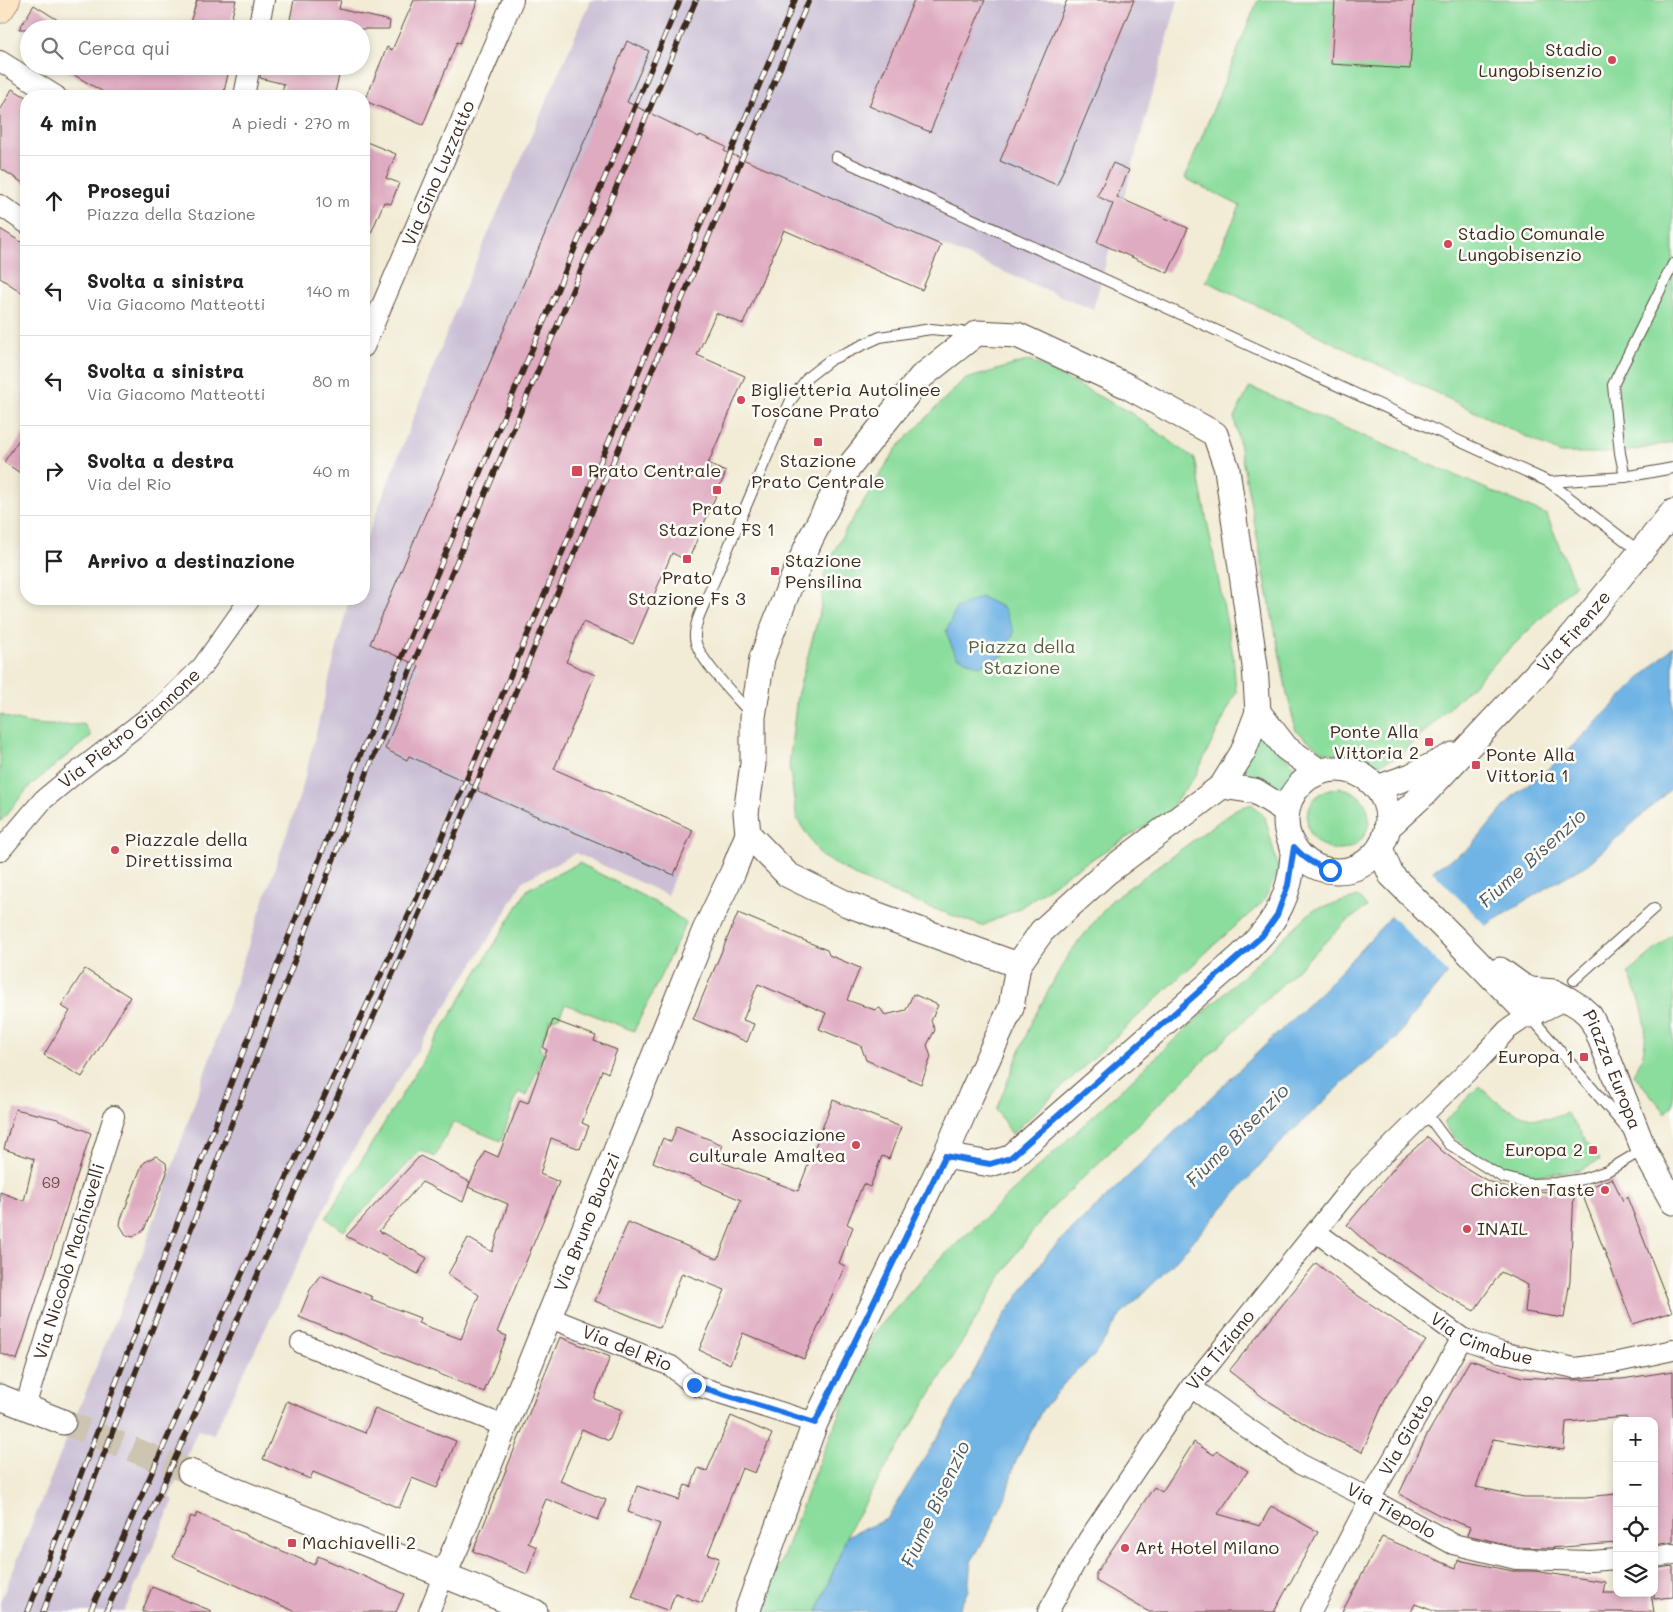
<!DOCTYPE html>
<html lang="it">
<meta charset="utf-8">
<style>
body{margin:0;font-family:Mali,sans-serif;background:#f6f6f6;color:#202124}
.controls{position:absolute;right:15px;bottom:15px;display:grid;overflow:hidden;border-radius:10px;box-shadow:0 2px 8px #0003}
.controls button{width:45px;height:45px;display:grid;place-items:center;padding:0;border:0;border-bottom:1px solid #e0e0e0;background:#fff;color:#202124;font:25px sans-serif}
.stop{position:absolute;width:15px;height:15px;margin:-11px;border:4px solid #1a73e8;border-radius:50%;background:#fff}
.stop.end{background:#1a73e8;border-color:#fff;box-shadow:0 1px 5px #0008}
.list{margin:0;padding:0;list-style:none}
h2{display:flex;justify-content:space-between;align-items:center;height:65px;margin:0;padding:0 20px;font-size:21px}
h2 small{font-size:16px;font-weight:400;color:#757577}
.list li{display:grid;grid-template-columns:32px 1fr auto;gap:15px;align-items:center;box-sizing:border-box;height:90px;padding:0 20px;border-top:1px solid #e0e0e0}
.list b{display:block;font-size:19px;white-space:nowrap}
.list p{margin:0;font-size:16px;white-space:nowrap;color:#757577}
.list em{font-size:16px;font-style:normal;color:#757577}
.icon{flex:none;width:28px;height:28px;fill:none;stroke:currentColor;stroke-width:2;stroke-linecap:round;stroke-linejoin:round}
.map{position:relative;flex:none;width:1673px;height:1612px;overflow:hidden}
.search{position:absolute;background:#fff;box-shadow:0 2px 8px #0003;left:20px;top:20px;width:350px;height:55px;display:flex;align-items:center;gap:12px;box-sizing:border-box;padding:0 18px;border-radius:28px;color:#757577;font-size:19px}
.panel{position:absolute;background:#fff;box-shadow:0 2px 8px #0003;left:20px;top:90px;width:350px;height:515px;border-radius:20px}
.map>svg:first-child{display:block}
.industrial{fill:#cbbfd5}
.green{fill:#8bdd9d;stroke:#63845e}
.water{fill:#6fb4e5;stroke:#556f82}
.pier{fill:#f2ecd6}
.building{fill:#dfabc1}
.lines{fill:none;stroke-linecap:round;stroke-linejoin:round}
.tertiary-tunnel{stroke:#cdc5b1;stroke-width:25;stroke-dasharray:25 12;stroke-linecap:butt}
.service-casing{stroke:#56473a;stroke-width:12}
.minor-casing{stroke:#56473a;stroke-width:22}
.tertiary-casing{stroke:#56473a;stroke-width:27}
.secondary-casing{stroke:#56473a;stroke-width:29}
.service{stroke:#fff;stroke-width:10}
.minor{stroke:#fff;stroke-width:20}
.tertiary{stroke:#fff;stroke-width:25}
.secondary{stroke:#fce5c4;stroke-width:28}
.rail-casing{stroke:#3b2a1e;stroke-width:5.5}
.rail{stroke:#fdfcf7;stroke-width:4;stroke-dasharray:11;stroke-linecap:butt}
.route{stroke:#1a73e8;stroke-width:6}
.poi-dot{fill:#d1495b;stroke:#fdfcf7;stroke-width:2}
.labels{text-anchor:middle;stroke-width:5;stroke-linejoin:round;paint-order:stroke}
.number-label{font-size:15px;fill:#644a47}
.poi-label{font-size:18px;fill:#3b2a1e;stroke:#fdfcf7;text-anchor:start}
.street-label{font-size:18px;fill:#3b2a1e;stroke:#fdfcf7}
.park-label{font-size:18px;fill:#536044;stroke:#fdfcf7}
.water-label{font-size:19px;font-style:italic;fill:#4d5a64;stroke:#fdfcf7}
</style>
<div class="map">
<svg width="1673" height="1612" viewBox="0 0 1673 1612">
<rect width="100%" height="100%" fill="#fdfcf7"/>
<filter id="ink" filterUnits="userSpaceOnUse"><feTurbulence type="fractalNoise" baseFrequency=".02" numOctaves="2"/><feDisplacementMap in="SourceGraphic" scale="10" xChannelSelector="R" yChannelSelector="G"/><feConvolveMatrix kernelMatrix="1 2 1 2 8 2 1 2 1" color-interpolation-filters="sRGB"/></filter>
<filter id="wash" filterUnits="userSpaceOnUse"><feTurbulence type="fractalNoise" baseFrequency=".0096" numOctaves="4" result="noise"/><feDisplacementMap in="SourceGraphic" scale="20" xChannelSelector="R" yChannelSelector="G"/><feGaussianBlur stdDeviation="1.12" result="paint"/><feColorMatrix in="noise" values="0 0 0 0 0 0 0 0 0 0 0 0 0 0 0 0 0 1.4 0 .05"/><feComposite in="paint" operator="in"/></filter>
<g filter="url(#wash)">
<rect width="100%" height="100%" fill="#f2ecd6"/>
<polygon class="industrial" points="591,0 1178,0 1093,310 941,245 922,290 784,230 743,324 715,313 697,355 745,376 708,464 726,472 688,561 672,554 633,644 583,622 566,662 595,675 554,769 693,830 667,895 576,853 523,881 501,920 353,1151 213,1435 198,1430 169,1497 174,1500 124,1612 0,1612 0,1602 145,1247 302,789 349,599 364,599 364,544 463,291"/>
<g class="green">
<polygon points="1258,0 1673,0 1673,442 1620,453 1560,453 1206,281 1240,206 1185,178"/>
<polygon points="1030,360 1131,413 1195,459 1233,655 1236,692 1196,775 1167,813 1069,873 1020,908 982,926 918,903 861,879 821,856 797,819 789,765 797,696 821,607 825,570 842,536 896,449 963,380"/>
<polygon points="1250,387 1547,515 1575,585 1399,757 1378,764 1322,751 1296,731 1287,693 1234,417"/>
<path d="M0 714C28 727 55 726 84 724L91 736 30 786 0 822Z"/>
<polygon points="1261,729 1299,772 1287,780 1280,792 1233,776"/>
<circle cx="1338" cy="819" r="31"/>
<polygon points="1252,804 1265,817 1279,871 1263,902 1214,945 1012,1134 996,1110 1032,1021 1067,956 1112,900 1236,809"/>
<polygon points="579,863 664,907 686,923 634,1031 565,1004 559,1017 550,1020 539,1049 544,1052 527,1096 518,1092 501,1141 453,1122 435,1157 421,1150 344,1231 326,1218 528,889"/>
<polygon points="1358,897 1367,907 1346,922 1046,1214 1014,1256 852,1524 817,1612 762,1612 818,1464 874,1333 936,1263 1313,910"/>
<path d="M1673 934V1105L1666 1113 1633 1074C1637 1067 1642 1060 1643 1053 1650 1025 1641 998 1628 973Z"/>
<path d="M1479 1086C1498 1104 1517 1119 1544 1119 1552 1119 1560 1115 1567 1113L1600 1160 1580 1170 1531 1176 1506 1169 1476 1156 1455 1138 1443 1123Z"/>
</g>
<g class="water">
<polygon points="981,597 1004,608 1014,632 1004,655 979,666 956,656 946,632 956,608"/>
<polygon points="1673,646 1673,787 1588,864 1556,882 1488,924 1407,1023 1396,1039 1359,1068 1285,1138 1169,1268 1120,1316 1094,1356 1067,1380 1042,1410 1014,1465 1006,1496 991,1528 971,1562 968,1590 958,1612 817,1612 847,1536 887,1519 946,1424 1002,1319 1049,1252 1325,988 1435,869 1471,847 1514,795 1550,768"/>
</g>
<polygon class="pier" points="1431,870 1488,928 1450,975 1390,915"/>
<g id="blocks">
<g class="building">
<polygon points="197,0 236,0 231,21 246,26 245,29 188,29"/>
<polygon points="294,0 341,0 339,9 390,21 389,29 288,29"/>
<polygon points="414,0 478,0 460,43 457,42 423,125 365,101 387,47 392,50"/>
<polygon points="914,0 985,0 930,132 869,106"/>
<polygon points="1067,0 1134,0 1057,185 1000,161"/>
<polygon points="1335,0 1414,0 1410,69 1331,64"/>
<polygon points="34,5 72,29 19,29"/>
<polygon points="627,41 649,51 627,102 699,137 700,135 726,147 724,151 941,245 922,290 784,230 743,324 716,313 697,355 745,376 708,464 726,472 688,561 672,553 633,644 583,622 566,662 595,675 554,769 693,830 674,875 478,791 479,788 409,756 407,760 385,749 419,666 370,644"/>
<polygon points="59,66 222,66 220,72 228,74 223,96 110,96"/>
<polygon points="262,66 294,66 339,76 334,96 281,96 284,84 260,78"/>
<polygon points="12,89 26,97 26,185 0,168 0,111"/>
<polygon points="364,141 396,154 386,178 399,183 391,204 384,202 364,250"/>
<polygon points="1113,163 1129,170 1117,197 1188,228 1168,273 1097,242 1113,204 1097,196"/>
<polygon points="0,229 26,245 26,295 0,278"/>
<polygon points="26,429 26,477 4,462"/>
<polygon points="738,913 827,950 829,955 860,968 847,1000 875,1010 880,1008 885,1015 906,1010 913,994 938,1005 931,1021 935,1030 927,1045 931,1057 921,1084 866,1060 861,1046 819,1029 826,1013 758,984 743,1020 754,1024 747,1042 693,1019"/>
<polygon points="85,969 130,997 82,1077 44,1055 70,1011 61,1006"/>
<polygon points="553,1020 596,1036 594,1041 617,1050 608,1073 602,1070 582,1123 589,1126 580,1149 551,1138 540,1174 559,1182 497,1332 507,1336 484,1392 299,1317 310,1290 320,1275 373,1297 371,1299 420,1318 418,1323 461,1339 479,1295 448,1274 468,1238 492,1252 508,1204 468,1187 485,1151 498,1157 520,1100 528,1103 547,1050 543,1048"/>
<polygon points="833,1100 901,1127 889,1159 882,1156 870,1187 863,1184 847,1224 853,1227 839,1263 845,1266 804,1359 743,1333 730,1364 699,1350 725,1290 682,1273 660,1328 595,1301 628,1222 718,1259 741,1200 653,1162 663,1138 671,1142 677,1126 723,1145 716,1160 798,1191"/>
<polygon points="15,1109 58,1119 91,1133 17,1360 0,1353 0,1192 24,1201 34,1159 4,1149"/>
<polygon points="1428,1137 1442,1151 1461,1165 1486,1180 1515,1191 1554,1192 1574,1190 1570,1280 1564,1318 1525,1312 1528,1285 1501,1272 1474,1311 1442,1293 1399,1263 1378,1253 1347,1225 1400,1161"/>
<polygon points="156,1156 166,1163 167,1173 144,1230 133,1237 126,1235 120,1225 121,1219 142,1165 146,1161"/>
<polygon points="420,1156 470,1182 463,1202 422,1182 379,1231 427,1258 418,1274 346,1236"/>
<polygon points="1612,1178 1623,1201 1627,1197 1672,1312 1633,1324 1581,1191"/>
<polygon points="1316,1263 1351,1291 1426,1341 1387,1395 1362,1452 1316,1431 1264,1398 1229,1371"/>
<polygon points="560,1337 610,1357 594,1399 622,1410 609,1441 582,1429 560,1481 606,1500 598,1520 546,1499 528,1543 537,1547 527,1574 473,1551"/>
<polygon points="1470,1360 1522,1377 1573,1380 1622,1379 1673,1371 1673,1542 1654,1545 1654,1421 1627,1421 1626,1417 1566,1422 1564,1450 1493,1439 1476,1487 1524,1497 1585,1497 1617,1494 1617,1543 1549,1548 1518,1547 1467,1535 1470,1527 1441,1516 1399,1494 1427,1435"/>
<polygon points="287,1401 365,1433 375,1408 456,1441 437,1488 412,1478 399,1508 313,1472 310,1479 263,1459"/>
<polygon points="731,1416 772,1434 755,1473 742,1468 708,1554 719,1558 702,1603 675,1593 669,1611 632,1597 660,1524 628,1512 637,1486 679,1500 685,1485 691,1487 698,1468 707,1471"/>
<polygon points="1194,1442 1214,1455 1217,1451 1248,1471 1218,1514 1260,1526 1271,1506 1318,1532 1274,1612 1149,1612 1096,1581 1096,1573 1154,1487 1162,1492"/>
<polygon points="197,1513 314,1565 318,1556 404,1594 396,1612 296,1612 173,1557 191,1516 195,1518"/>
<polygon points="1382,1537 1456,1568 1458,1560 1513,1571 1534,1571 1605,1582 1603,1593 1651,1593 1654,1612 1436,1612 1415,1604 1411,1612 1342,1612"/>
<polygon points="1673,1566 1673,1597 1654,1599 1654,1569"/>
<polygon points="152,1587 212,1611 212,1612 142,1612"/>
</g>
</g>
</g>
<g filter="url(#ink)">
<use href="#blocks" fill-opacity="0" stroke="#56473a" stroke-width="1"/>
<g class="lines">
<polyline class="tertiary-tunnel" points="63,1422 190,1472"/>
<defs>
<g id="service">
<polyline points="836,157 1549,482 1640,552"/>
<polyline points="1625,477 1620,453 1613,385 1673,264"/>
<polyline points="1549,482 1625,477 1673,468"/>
<path d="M751 714C737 698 696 657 695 638 694 623 703 607 709 593L791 400 808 377 830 360 880 337 931 329 971 333"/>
<polyline points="1574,980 1654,908"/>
<polyline points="1530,1016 1626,1128"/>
<polyline points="1426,1113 1449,1144 1502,1177 1529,1184 1556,1183 1583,1179 1607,1171 1644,1149"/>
</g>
<g id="minor">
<polyline points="258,29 264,0"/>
<polyline points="0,61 56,96"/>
<polyline points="244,96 250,66"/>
<polyline points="0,205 26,223"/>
<path id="s1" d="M364 347 513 0"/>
<path id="s2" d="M0 851 43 800 72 776 159 709 202 667 250 599"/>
<path id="s3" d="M1316 1232 1462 1338 1500 1352 1575 1368 1613 1363 1673 1350"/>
<path id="s4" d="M548 1317 671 1366 694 1385 815 1423"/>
<polyline points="301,1343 504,1426"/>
<path id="s5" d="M1191 1387 1240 1423 1300 1464 1370 1499 1453 1544 1516 1559 1591 1561 1617 1559"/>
<path id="s6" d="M25 1407 114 1116"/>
<polyline points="1654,1557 1673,1554"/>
<polyline points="429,1612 444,1574"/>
<path id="s7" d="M1048 1612 1088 1540 1191 1387 1357 1180 1479 1060 1507 1030 1529 1015"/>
<path id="s8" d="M1311 1612 1370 1499 1462 1338"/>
</g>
<g id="tertiary">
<polyline points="1258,712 1286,748 1320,772"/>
<circle cx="1337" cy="820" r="51"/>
<polyline points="1222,786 1255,791 1287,811"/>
<polyline points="1377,788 1411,776 1453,755"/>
<path id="s9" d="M1388 827 1425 793 1572 636 1673 512"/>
<path id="s10" d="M1380 848 1391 875 1457 941 1529 1015 1557 1001 1567 999 1580 1007 1590 1016 1597 1030 1644 1150 1673 1202"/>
<polyline points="1500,970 1522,986 1531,990 1554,992 1567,999"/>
<path d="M945 1156 990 1164 1010 1158 1240 957C1262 936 1280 916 1288 886 1292 874 1292 860 1294 847"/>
<polyline points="0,1397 63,1422"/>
<polyline points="190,1472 535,1612"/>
<path id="s11" d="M444 1574 457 1545 705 930 733 872 748 834"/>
<polyline points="747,1612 815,1423 945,1156 971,1095 1011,1008 1018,965 1042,931 1106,873 1222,786 1243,752 1258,712 1255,666 1227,469 1215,434 1127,386 1017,335 977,333 921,377 845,472 811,538 790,585 762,658 753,717 753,764 746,813 748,834 788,875 847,904 1018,965"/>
</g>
<polyline id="secondary" points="0,9 6,0"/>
</defs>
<use href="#service" class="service-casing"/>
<use href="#minor" class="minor-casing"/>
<use href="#tertiary" class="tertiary-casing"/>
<use href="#secondary" class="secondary-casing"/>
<use href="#service" class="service"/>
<use href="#minor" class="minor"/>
<use href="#tertiary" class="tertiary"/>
<use href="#secondary" class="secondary"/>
<defs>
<g id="rail">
<polyline points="28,1612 233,1078 359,758 680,0"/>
<polyline points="43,1612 370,765 696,0"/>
<polyline points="90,1612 201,1362 417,897 795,0"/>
<polyline points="106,1612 448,851 809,0"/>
</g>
</defs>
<use href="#rail" class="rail-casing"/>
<use href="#rail" class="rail"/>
</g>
</g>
<g class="lines" filter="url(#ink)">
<path class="route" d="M694 1385 815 1423 945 1156 990 1164 1010 1158 1262 936 1277 915 1288 885 1294 847C1305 859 1314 865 1330 870"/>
</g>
<g class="poi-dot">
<circle cx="1612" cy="60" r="5"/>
<circle cx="1448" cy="244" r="5"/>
<circle cx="741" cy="400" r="5"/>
<rect x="813" y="437" width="10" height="10" rx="2.5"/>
<rect x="571" y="465" width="12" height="12" rx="2.5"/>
<rect x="712" y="485" width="10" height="10" rx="2.5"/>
<rect x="682" y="554" width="10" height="10" rx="2.5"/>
<rect x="770" y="566" width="10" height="10" rx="2.5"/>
<rect x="1424" y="737" width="10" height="10" rx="2.5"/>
<rect x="1471" y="760" width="10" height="10" rx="2.5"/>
<circle cx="115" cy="850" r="5"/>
<rect x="1579" y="1052" width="10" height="10" rx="2.5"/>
<circle cx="856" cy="1145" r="5"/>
<rect x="1588" y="1145" width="10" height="10" rx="2.5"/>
<circle cx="1605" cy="1190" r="5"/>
<circle cx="1467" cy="1229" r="5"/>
<rect x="287" y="1538" width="10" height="10" rx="2.5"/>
<circle cx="1125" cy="1548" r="5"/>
</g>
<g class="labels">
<g class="number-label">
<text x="51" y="1188">69</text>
</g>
<g class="poi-label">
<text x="1602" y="56" text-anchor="end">Stadio<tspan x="1602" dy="21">Lungobisenzio</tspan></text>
<text x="1458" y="240">Stadio Comunale<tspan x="1458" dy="21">Lungobisenzio</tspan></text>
<text x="751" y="396">Biglietteria Autolinee<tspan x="751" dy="21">Toscane Prato</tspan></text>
<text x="818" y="467" text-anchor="middle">Stazione<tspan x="818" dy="21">Prato Centrale</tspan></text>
<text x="588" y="477">Prato Centrale</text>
<text x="717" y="515" text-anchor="middle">Prato<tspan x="717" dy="21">Stazione FS 1</tspan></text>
<text x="785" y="567">Stazione<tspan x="785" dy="21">Pensilina</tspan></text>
<text x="687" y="584" text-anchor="middle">Prato<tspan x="687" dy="21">Stazione Fs 3</tspan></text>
<text x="1419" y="738" text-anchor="end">Ponte Alla<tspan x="1419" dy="21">Vittoria 2</tspan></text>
<text x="1486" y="761">Ponte Alla<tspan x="1486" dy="21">Vittoria 1</tspan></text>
<text x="125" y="846">Piazzale della<tspan x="125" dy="21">Direttissima</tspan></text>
<text x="1574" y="1063" text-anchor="end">Europa 1</text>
<text x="846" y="1141" text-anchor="end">Associazione<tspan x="846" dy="21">culturale Amaltea</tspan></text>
<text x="1583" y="1156" text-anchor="end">Europa 2</text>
<text x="1595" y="1196" text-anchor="end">Chicken Taste</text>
<text x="1477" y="1235">INAIL</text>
<text x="302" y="1549">Machiavelli 2</text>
<text x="1135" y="1554">Art Hotel Milano</text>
</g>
<g class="street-label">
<text dy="6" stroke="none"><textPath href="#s1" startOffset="189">Via Gino Luzzatto</textPath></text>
<text dy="6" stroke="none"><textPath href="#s9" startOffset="270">Via Firenze</textPath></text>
<text dy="6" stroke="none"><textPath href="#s2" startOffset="179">Via Pietro Giannone</textPath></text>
<text dy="6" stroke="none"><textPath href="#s10" startOffset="354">Piazza Europa</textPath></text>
<text dy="6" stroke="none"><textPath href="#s11" startOffset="380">Via Bruno Buozzi</textPath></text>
<text dy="6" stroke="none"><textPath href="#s6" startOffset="152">Via Niccolò Machiavelli</textPath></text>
<text dy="6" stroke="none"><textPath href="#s3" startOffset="199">Via Cimabue</textPath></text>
<text dy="6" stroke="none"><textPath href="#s4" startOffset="85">Via del Rio</textPath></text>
<text dy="6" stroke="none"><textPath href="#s7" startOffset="314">Via Tiziano</textPath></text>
<text dy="6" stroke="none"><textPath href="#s8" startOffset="201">Via Giotto</textPath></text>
<text dy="6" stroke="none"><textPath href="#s5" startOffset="236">Via Tiepolo</textPath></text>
</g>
<g class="park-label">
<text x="1022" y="653">Piazza della<tspan x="1022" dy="21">Stazione</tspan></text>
</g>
<g class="water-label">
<text transform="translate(1532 858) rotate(-42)" y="7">Fiume Bisenzio</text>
<text transform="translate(1237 1135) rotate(-45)" y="7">Fiume Bisenzio</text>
<text transform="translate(935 1504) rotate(-65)" y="7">Fiume Bisenzio</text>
</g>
</g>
</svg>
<div class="controls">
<button>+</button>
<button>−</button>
<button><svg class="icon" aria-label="locate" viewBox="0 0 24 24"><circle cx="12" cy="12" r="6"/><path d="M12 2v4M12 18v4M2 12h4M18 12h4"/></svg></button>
<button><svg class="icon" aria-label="layers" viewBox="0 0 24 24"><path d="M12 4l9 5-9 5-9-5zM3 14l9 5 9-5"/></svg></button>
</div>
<div class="stop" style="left:1330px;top:870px"></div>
<div class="stop end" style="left:694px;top:1385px"></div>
<div class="search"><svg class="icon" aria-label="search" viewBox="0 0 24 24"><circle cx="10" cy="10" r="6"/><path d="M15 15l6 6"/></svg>Cerca qui</div>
<section class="panel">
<h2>4 min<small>A piedi · 270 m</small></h2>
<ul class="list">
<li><svg class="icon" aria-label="ahead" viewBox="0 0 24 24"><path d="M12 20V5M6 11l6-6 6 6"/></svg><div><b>Prosegui</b><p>Piazza della Stazione</p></div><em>10 m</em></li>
<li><svg class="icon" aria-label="left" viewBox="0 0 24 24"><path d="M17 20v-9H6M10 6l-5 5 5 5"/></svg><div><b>Svolta a sinistra</b><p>Via Giacomo Matteotti</p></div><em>140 m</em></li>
<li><svg class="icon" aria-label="left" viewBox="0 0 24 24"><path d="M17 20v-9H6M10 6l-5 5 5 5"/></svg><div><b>Svolta a sinistra</b><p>Via Giacomo Matteotti</p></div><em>80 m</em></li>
<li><svg class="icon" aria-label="right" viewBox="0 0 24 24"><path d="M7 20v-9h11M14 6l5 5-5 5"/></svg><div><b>Svolta a destra</b><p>Via del Rio</p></div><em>40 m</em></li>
<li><svg class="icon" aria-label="arrive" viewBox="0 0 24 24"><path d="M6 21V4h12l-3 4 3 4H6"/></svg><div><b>Arrivo a destinazione</b></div></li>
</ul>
</section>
</div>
